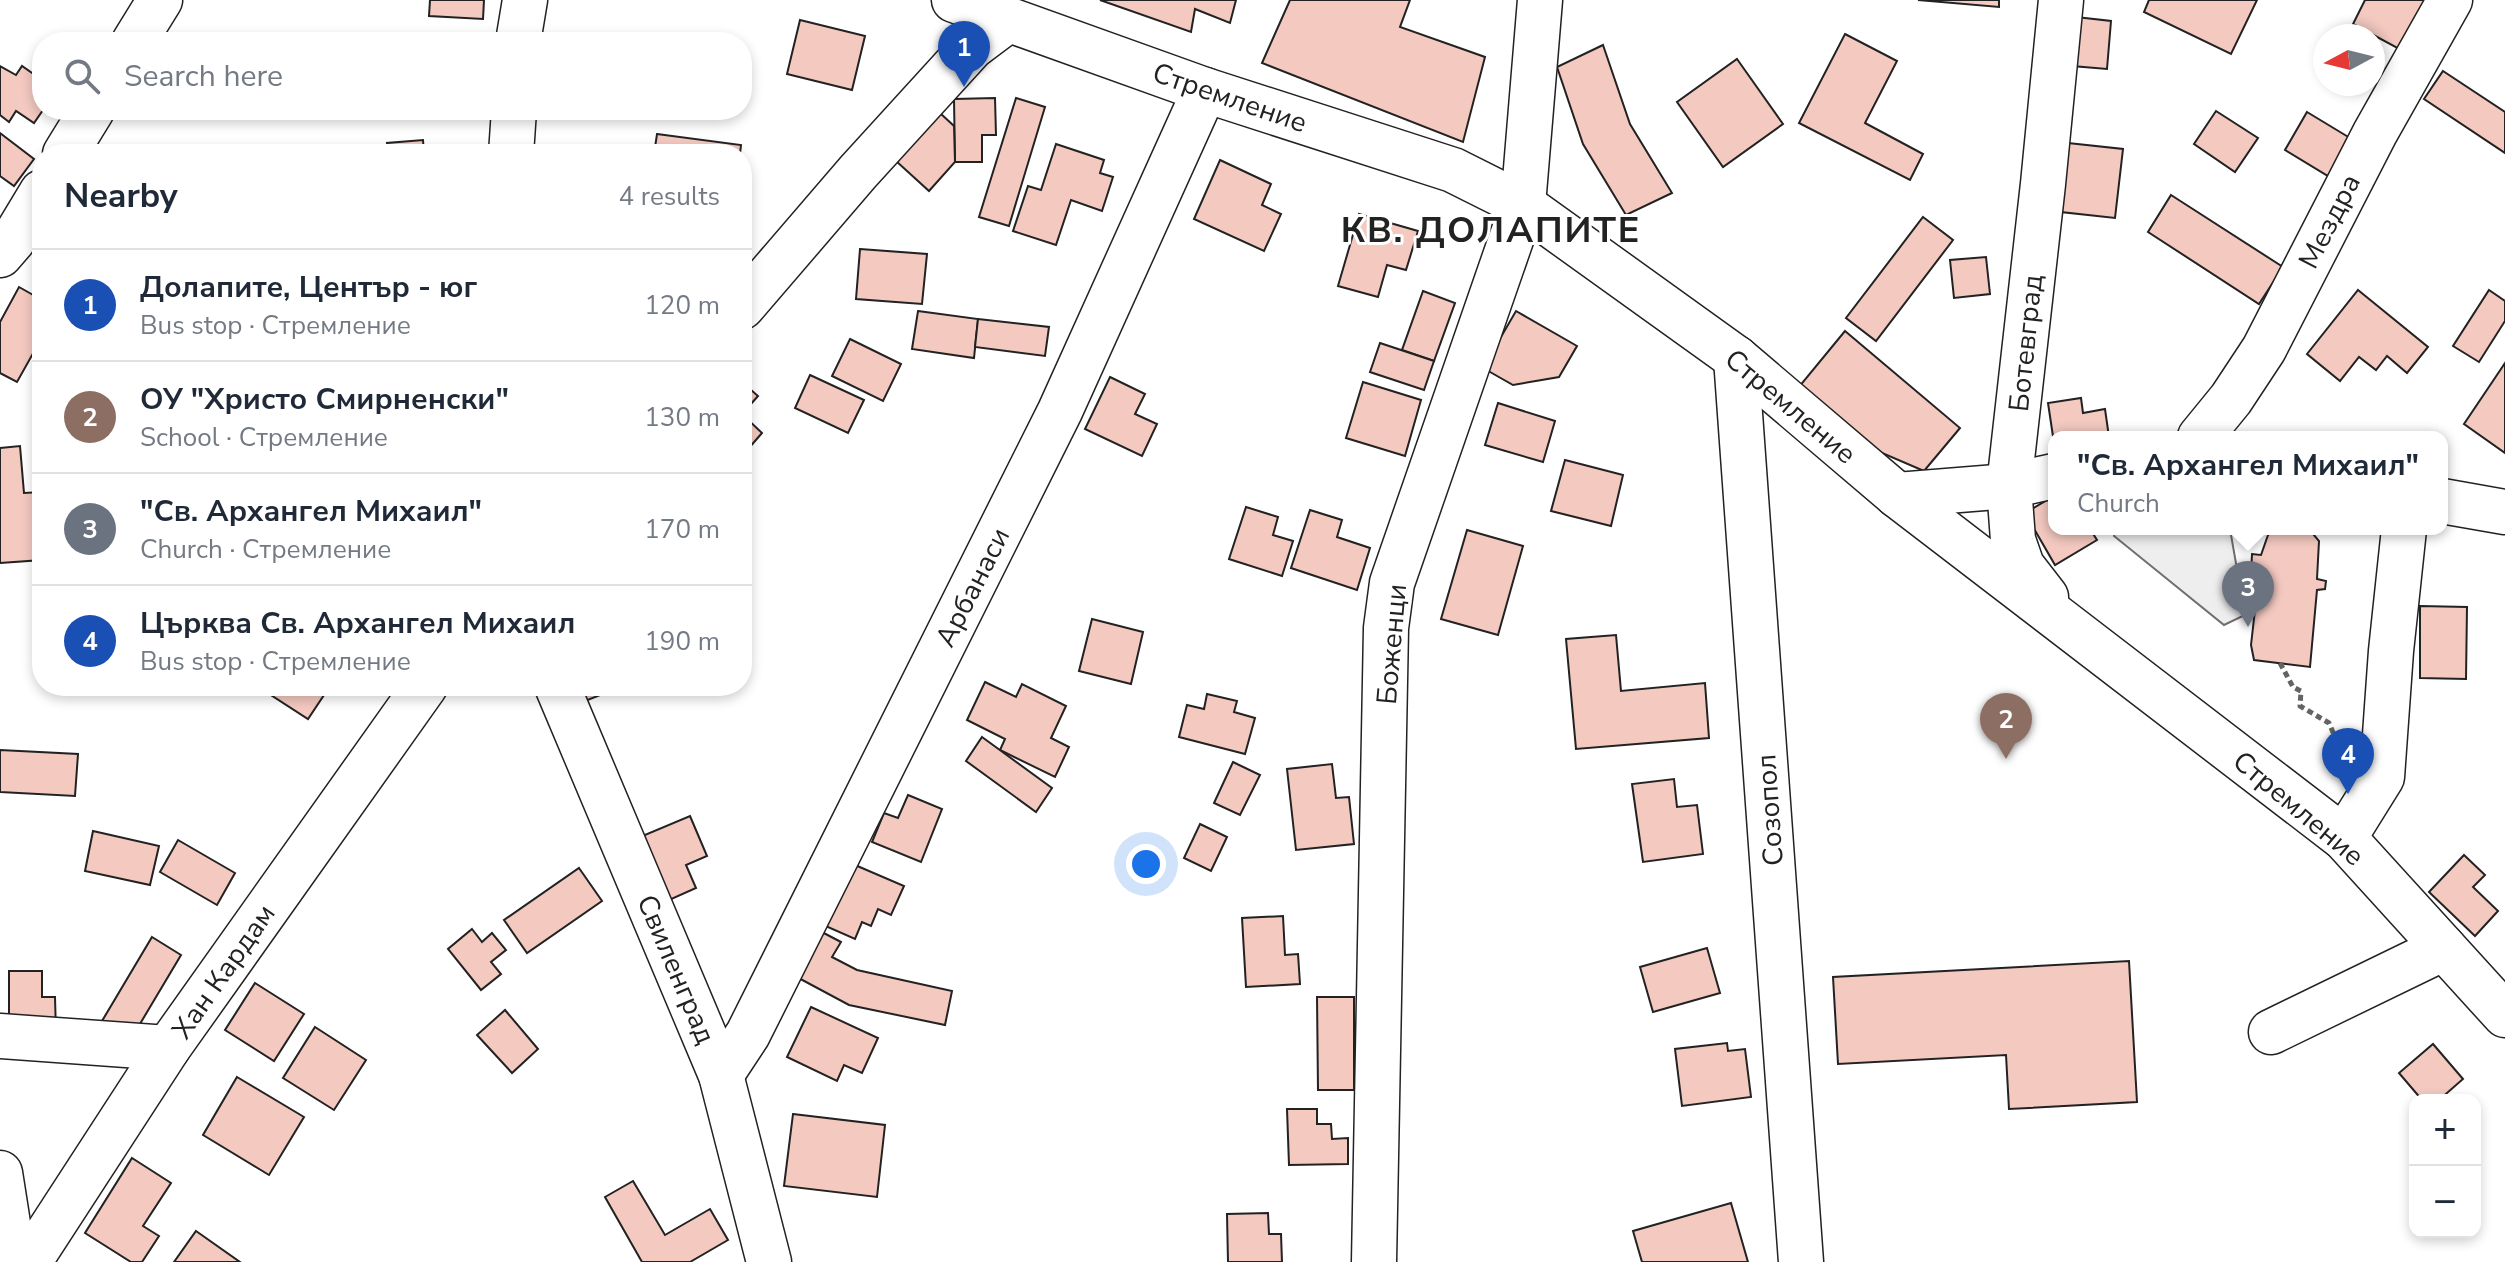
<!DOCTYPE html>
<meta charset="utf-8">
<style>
body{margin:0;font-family:"Nunito Sans",sans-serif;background:#f2f2f3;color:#1f2937}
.controls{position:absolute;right:24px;bottom:24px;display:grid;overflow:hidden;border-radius:16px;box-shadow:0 4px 12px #0003}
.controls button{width:72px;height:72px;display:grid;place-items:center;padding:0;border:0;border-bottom:2px solid #e0e1e3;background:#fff;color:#1f2937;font:40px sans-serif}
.compass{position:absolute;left:2313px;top:24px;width:72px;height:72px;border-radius:50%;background:#fff;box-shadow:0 4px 12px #0003;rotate:263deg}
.you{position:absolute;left:1146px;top:864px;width:28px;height:28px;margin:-20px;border:6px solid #fff;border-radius:50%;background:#1a73e8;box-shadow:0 0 0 12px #1a73e833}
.badge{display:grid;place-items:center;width:52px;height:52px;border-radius:50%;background:#c62828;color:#fff;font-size:26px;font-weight:700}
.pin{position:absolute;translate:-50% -66px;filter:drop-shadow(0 2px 4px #0008)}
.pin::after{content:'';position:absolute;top:42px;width:28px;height:24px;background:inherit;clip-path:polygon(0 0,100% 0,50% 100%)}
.popup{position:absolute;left:2048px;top:431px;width:400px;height:104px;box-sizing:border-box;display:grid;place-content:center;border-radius:16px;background:#fff;filter:drop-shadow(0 2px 6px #0005);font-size:26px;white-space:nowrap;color:#747a83}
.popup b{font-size:30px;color:#1f2937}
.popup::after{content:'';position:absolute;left:50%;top:100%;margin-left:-16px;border:16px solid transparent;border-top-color:#fff}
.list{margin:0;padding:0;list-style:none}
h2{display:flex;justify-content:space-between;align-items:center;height:104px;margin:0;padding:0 32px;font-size:34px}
h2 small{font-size:26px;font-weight:400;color:#747a83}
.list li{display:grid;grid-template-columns:52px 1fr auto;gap:24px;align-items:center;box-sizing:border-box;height:112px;padding:0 32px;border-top:2px solid #e0e1e3}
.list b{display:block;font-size:30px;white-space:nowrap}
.list p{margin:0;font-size:26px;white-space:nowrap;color:#747a83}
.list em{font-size:26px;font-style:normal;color:#747a83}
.icon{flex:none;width:44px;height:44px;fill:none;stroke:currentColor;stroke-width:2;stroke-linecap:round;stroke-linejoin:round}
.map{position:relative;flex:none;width:2505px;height:1262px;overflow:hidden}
.search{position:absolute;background:#fff;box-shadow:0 4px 12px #0003;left:32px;top:32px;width:720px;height:88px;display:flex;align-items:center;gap:20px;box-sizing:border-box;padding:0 28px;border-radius:32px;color:#747a83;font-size:30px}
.panel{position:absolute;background:#fff;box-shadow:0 4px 12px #0003;left:32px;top:144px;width:720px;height:552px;border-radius:32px}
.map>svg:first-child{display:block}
.green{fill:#eee;stroke:#6f6f6f;stroke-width:2}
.building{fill:#f3c9c0;stroke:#222;stroke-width:2}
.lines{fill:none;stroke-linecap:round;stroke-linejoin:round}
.minor-casing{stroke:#222;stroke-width:47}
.path{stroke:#646464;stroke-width:5;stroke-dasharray:6 4;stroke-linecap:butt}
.minor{stroke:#fff;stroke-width:44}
.labels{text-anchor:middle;stroke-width:6;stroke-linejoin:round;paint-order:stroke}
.street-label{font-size:28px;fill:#222;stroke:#fff}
.district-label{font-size:36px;font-weight:bold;letter-spacing:2px;fill:#222;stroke:#fff}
</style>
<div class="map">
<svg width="2505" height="1262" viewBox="0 0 2505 1262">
<rect width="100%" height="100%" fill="#fff"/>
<polygon class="green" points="2116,529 2230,529 2245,615 2224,625 2114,536"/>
<g class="building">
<polygon points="430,0 484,0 483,19 429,16"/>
<polygon points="1100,0 1236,0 1230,23 1195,9 1191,32"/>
<polygon points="1290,0 1410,0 1400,27 1485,57 1463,142 1262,63"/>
<polygon points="1918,0 1999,0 1999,7"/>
<polygon points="2149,0 2257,0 2231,54 2144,12"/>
<polygon points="2365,0 2428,0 2401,50 2353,24"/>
<polygon points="2076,17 2111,21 2107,69 2072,66"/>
<polygon points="800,20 865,36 852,90 787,74"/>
<polygon points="1845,34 1897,61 1865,123 1923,154 1910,180 1799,123"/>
<polygon points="1603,45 1630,124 1672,193 1626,215 1583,144 1557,67"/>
<polygon points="1737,59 1783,124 1723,167 1677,102"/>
<polygon points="0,66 16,75 22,66 42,80 43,110 34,123 16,111 9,122 0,115"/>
<polygon points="2443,71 2505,112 2505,153 2424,99"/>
<polygon points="995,98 996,135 982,135 982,162 955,162 954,99"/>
<polygon points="1016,98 1045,107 1009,226 979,217"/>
<polygon points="2216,111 2258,138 2235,172 2194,144"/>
<polygon points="2307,112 2350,138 2328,176 2285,150"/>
<polygon points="940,113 954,126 955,162 929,191 896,161"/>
<polygon points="0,133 34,159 14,186 0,176"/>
<polygon points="657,134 741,145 740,154 654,154"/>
<polygon points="423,140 424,154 442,154 388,154 387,143"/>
<polygon points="2068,143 2123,149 2115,218 2061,212"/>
<polygon points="1056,144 1104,160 1100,173 1113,177 1102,211 1071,200 1056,245 1013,231 1028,186 1041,190"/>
<polygon points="1220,160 1271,184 1262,205 1281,214 1264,251 1194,219"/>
<polygon points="2171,195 2283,267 2259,304 2148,232"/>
<polygon points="1359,214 1418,231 1406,270 1387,265 1378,297 1338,286"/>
<polygon points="1923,217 1953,240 1876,341 1846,318"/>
<polygon points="860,249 927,254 922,304 856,299"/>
<polygon points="1986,257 1990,294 1954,298 1950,260"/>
<polygon points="19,287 42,300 42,322 34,338 40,341 17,382 0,373 0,322"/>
<polygon points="2358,290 2428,347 2407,373 2387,356 2376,370 2359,357 2340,381 2307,354"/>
<polygon points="2489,290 2505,301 2505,321 2479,362 2453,346"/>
<polygon points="1423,291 1455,303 1434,361 1402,350"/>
<polygon points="918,311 978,319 974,358 912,349"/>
<polygon points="1516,311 1577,346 1559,377 1513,385 1483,368"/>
<polygon points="978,319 1049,327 1045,356 975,347"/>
<polygon points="1845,331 1960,428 1924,471 1868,447 1798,388"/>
<polygon points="850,339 901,364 883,401 832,376"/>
<polygon points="1380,343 1434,361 1424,390 1370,372"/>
<polygon points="2505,363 2505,453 2464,424"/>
<polygon points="810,375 864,400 848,433 795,408"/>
<polygon points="1110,377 1145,394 1135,414 1157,424 1142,456 1085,429"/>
<polygon points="742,382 758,396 742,414"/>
<polygon points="1363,382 1421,400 1405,456 1346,438"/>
<polygon points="2081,398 2083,413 2105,409 2109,437 2054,437 2054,443 2048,403"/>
<polygon points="1498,403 1555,421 1543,462 1485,445"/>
<polygon points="742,414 762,433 742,456"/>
<polygon points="20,446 24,493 42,492 42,560 0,563 0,448"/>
<polygon points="1565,460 1623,475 1611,526 1551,511"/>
<polygon points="2054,496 2054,529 2090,529 2097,540 2055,565 2025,513"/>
<polygon points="1246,507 1278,517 1273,535 1293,541 1282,576 1229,559"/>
<polygon points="1310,510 1342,520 1337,537 1370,548 1357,590 1291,568"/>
<polygon points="2309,529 2319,541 2317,579 2326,581 2325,589 2317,590 2310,667 2254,660 2251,645 2259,574 2251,573 2252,554 2261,555 2268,535 2274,530"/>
<polygon points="1467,530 1523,546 1498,635 1441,619"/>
<polygon points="2420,606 2467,607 2466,679 2420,678"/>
<polygon points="1092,619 1143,632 1131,684 1079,671"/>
<polygon points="1616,635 1621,691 1705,683 1709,738 1576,749 1566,639"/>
<polygon points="985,682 1016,697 1022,684 1066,706 1051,738 1069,747 1055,777 1000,750 1005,739 967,720"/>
<polygon points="257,686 330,686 308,719"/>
<polygon points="567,686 606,686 608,692 575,705"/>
<polygon points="1207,694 1237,701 1234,712 1255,718 1245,754 1179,737 1187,705 1204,709"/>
<polygon points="982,737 1052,788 1036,812 966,761"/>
<polygon points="0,750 78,754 75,796 0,792"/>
<polygon points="1233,762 1260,775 1240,815 1214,803"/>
<polygon points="1332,764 1336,798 1349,797 1354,844 1296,850 1287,769"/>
<polygon points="1674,779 1677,807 1697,805 1703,854 1643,862 1632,784"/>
<polygon points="908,795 942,809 921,862 872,842 884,813 898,818"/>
<polygon points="690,816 707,856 686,865 696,888 667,901 640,837"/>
<polygon points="1200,824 1227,837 1211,871 1184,858"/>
<polygon points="93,831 159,846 150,885 85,871"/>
<polygon points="178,840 235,873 217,905 160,872"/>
<polygon points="2464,855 2485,875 2473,887 2498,911 2475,936 2429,892"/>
<polygon points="848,862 904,886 891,915 878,909 871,926 862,922 855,939 821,924"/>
<polygon points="579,868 602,901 527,953 504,920"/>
<polygon points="1283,916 1285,955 1298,954 1300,984 1246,987 1242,918"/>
<polygon points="472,929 482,942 492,933 506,950 491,962 501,974 481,990 448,949"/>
<polygon points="818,930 841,942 832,957 857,970 952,991 945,1025 849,1005 793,975"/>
<polygon points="152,937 181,955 131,1039 102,1021"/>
<polygon points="1707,948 1720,993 1653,1012 1640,967"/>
<polygon points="2129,961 2137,1102 2009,1109 2006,1055 1838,1064 1833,977"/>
<polygon points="9,971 42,971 42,997 55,997 56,1033 9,1033"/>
<polygon points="255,983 304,1014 274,1061 225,1030"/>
<polygon points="1317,997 1354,997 1354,1090 1318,1090"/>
<polygon points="811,1007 878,1038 862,1073 844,1065 837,1081 787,1057"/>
<polygon points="505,1010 538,1049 512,1073 477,1035"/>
<polygon points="315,1027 366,1060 334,1110 283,1078"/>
<polygon points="1727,1043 1728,1051 1745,1049 1751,1097 1682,1106 1675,1049"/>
<polygon points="2433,1044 2463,1079 2439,1100 2422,1100 2399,1073"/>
<polygon points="237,1077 304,1117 269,1175 203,1135"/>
<polygon points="1287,1109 1317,1109 1317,1124 1331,1124 1332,1139 1348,1138 1348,1164 1289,1165"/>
<polygon points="793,1114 885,1125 877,1197 784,1186"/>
<polygon points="132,1158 171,1183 143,1226 159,1236 142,1262 131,1262 85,1233"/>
<polygon points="633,1181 665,1235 710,1209 728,1240 690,1262 642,1262 605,1197"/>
<polygon points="1731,1203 1748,1262 1642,1262 1633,1231"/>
<polygon points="1268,1213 1269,1234 1281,1234 1282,1262 1228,1262 1227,1214"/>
<polygon points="196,1231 240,1262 174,1262"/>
</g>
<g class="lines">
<defs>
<g id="minor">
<polyline points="954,0 1205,90 1453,170 1523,205 1736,358 1897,495 2344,838 2505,1015"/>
<polyline points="134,42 160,0"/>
<polyline points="518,42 525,0"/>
<polyline points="65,154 92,110"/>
<polyline points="511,154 514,110"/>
<polyline points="0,255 13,240 42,192"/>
<polyline points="742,307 858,172 972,47 1008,20"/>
<polyline points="1736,358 1801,1262"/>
<polyline points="2200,437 2231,399 2264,349 2375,133 2450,0"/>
<polyline points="1897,495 2009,486 2054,476"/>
<polyline points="2442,501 2505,512"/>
<polyline points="2046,597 2022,566 2013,540 2009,486 2043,184 2061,0"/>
<polyline points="557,686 721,1075 769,1262"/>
<polyline points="2344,838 2382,777 2391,651 2404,529"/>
<polyline points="2271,1032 2444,948"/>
<polyline points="0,1036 168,1048"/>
<polyline points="721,1075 748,1034 1060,411 1205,90"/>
<polyline points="0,1173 14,1262"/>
<polyline points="29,1262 168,1048 425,686"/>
<polyline points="1374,1262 1386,628 1392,583 1523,205 1540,0"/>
</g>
</defs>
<use href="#minor" class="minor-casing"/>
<polyline class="path" points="2280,663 2293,687 2301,691 2300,706 2329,723 2338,744"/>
<use href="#minor" class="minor"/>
</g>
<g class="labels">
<g class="street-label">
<text transform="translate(1230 97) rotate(19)" y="10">Стремление</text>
<text transform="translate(2329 221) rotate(-63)" y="10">Мездра</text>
<text transform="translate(2025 343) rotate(-84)" y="10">Ботевград</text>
<text transform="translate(1791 406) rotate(40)" y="10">Стремление</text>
<text transform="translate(972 587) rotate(-63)" y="10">Арбанаси</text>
<text transform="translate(1391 644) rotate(-85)" y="10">Боженци</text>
<text transform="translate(2299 808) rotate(40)" y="10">Стремление</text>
<text transform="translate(1769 810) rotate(-94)" y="10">Созопол</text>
<text transform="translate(677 969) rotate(67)" y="10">Свиленград</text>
<text transform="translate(223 971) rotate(-55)" y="10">Хан Кардам</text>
</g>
<g class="district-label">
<text x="1491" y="242">КВ. ДОЛАПИТЕ</text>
</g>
</g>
</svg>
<div class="controls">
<button>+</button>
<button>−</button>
</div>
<svg class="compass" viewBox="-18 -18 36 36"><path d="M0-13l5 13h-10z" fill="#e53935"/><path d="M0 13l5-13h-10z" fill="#747a83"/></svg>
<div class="you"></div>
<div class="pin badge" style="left:964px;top:87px;background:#1a4fb4">1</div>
<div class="pin badge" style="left:2006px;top:759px;background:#8d6e63">2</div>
<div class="pin badge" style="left:2248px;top:627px;background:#6b7280">3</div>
<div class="popup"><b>&quot;Св. Архангел Михаил&quot;</b>Church</div>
<div class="pin badge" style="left:2348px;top:794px;background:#1a4fb4">4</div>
<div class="search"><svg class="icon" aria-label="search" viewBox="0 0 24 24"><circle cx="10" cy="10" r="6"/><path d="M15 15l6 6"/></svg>Search here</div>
<section class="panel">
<h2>Nearby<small>4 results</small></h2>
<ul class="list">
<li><span class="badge" style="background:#1a4fb4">1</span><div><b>Долапите, Център - юг</b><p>Bus stop · Стремление</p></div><em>120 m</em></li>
<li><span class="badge" style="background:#8d6e63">2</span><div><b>ОУ &quot;Христо Смирненски&quot;</b><p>School · Стремление</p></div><em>130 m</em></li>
<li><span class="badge" style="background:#6b7280">3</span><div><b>&quot;Св. Архангел Михаил&quot;</b><p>Church · Стремление</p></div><em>170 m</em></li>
<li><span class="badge" style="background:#1a4fb4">4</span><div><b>Църква Св. Архангел Михаил</b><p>Bus stop · Стремление</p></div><em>190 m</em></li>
</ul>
</section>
</div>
